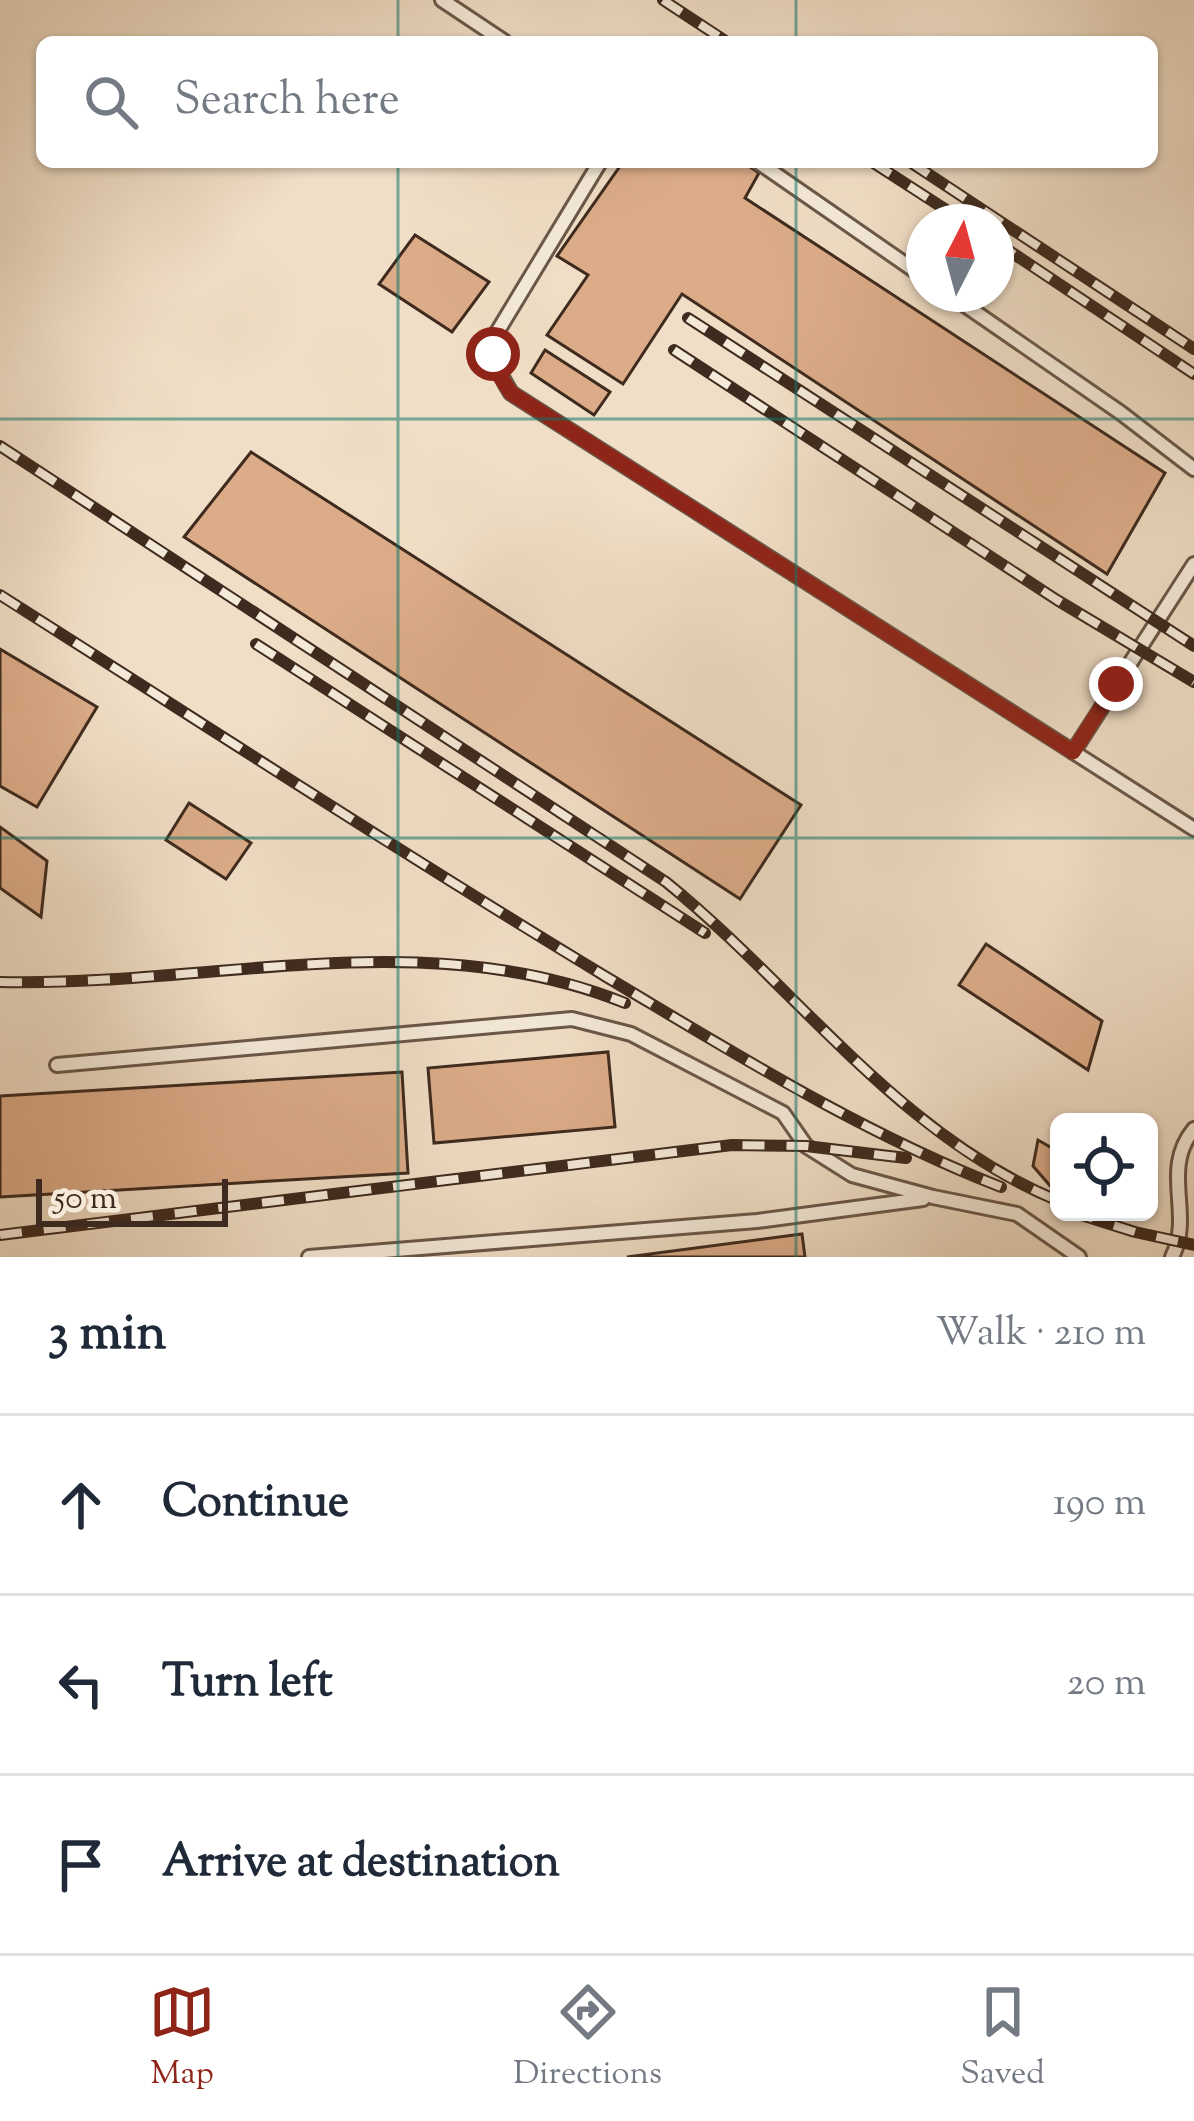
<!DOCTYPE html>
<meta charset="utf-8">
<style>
body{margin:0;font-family:"Sorts Mill Goudy",serif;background:#f6f6f7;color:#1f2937}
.controls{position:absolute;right:36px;bottom:36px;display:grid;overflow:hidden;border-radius:18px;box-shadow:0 3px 9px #0004}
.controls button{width:108px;height:108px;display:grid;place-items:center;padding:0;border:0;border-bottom:3px solid #e0e1e3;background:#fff;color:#1f2937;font:60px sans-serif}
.compass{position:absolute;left:906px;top:204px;width:108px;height:108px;border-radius:50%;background:#fff;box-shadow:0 3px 9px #0004;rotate:6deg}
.scale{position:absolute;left:36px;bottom:30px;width:192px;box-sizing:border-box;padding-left:12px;border:6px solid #3e2a1e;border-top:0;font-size:33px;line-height:42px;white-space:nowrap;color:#3e2a1e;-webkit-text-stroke:9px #f5eada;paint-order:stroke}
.stop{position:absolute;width:36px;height:36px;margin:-27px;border:9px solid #8f2418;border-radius:50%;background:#fff}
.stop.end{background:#8f2418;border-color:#fff;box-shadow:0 3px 12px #0008}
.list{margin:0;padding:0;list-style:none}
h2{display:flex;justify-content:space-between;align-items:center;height:156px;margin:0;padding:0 48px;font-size:51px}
h2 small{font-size:39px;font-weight:400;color:#747a83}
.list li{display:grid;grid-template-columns:78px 1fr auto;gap:36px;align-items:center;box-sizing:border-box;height:180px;padding:0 48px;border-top:3px solid #e0e1e3}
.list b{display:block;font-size:45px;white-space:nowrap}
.list em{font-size:39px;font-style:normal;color:#747a83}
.icon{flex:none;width:66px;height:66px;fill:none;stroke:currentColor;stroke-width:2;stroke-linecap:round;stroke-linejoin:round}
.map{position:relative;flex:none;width:1194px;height:1257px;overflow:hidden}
.search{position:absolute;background:#fff;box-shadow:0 3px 9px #0004;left:36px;right:36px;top:36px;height:132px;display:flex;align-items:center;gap:30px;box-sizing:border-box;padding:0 42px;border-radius:18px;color:#747a83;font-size:45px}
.sheet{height:696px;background:#fff}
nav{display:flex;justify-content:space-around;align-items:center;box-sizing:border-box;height:168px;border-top:3px solid #e0e1e3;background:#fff;font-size:33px;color:#747a83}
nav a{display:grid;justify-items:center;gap:6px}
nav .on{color:#8f2418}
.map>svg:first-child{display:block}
.building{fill:#dcac89;stroke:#3e2a1e;stroke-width:3}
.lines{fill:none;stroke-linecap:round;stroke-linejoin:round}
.lane-casing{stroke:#6a5748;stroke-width:18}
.lane{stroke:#f5eada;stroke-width:12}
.rail-casing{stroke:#3e2a1e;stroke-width:12}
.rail{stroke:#f5eada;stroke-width:8;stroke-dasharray:22;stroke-linecap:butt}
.route{stroke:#8f2418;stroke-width:15}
.grid{fill:none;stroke:#0f766e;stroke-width:3;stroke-opacity:0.55}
</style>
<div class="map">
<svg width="1194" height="1257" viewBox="0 0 1194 1257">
<rect width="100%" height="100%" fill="#f0dec6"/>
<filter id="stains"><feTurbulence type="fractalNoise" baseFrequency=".00167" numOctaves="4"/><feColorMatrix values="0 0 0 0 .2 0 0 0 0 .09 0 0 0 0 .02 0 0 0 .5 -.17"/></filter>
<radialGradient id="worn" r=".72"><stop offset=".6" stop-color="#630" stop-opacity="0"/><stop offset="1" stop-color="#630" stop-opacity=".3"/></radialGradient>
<g class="building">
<polygon points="623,162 743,162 759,173 745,198 1165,473 1107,574 682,294 623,384 547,335 588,275 557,256"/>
<polygon points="415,235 489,282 452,332 379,284"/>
<polygon points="545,350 610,392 594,415 531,373"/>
<polygon points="251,452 801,805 740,899 184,537"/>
<polygon points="0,649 97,707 37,807 0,786"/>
<polygon points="189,803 251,843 226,879 166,840"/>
<polygon points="0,827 47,861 41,917 0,888"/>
<polygon points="986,944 1102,1021 1088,1070 959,985"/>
<polygon points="608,1052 615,1127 434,1143 428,1068"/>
<polygon points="402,1072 408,1173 0,1197 0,1096"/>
<polygon points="1038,1140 1059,1152 1059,1196 1033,1166"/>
<polygon points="802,1234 805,1257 627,1257"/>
</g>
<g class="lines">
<defs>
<g id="lane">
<polyline points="442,0 505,42"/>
<path d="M600 162 496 334C492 359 498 372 511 393L1194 829"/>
<polyline points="758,162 924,277"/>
<polyline points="949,294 1121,413 1194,469"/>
<polyline points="1073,752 1194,564"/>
<polyline points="57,1065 572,1019 631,1034 783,1113 806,1146 852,1175 933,1197 1017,1214 1079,1257"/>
<polyline points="309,1257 757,1221 923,1199"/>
<path d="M1172 1257C1194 1214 1160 1170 1194 1129"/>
</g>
</defs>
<use href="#lane" class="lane-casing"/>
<use href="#lane" class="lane"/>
<defs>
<g id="rail">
<polyline points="663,0 727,42"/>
<polyline points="872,162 965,222"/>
<polyline points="910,162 1194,349"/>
<polyline points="996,242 1194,374"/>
<polyline points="688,318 1194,646"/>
<polyline points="674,350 1057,600 1194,682"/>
<path d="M0 446 666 882C797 988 899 1136 1059 1201"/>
<path d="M0 595C202 723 403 854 608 978 736 1054 862 1133 1001 1187"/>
<polyline points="256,644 705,933"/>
<path d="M0 982C208 987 425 922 625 1003"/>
<polyline points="1072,1212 1135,1232 1194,1245"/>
<polyline points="0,1235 732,1145 806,1146 906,1158"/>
</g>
</defs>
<use href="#rail" class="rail-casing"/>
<use href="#rail" class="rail"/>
</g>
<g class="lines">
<polyline class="route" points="493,354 497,372 511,393 1073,752 1116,684"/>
</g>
<path class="grid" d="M398 0V42M796 0V42M398 162V1257M796 162V1257M0 419H1194M0 838H1194"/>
<rect width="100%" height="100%" filter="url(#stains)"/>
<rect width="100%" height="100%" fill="url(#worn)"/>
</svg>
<div class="controls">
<button><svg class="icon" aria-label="locate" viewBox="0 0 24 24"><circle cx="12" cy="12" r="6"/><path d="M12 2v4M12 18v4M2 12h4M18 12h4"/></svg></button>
</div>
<svg class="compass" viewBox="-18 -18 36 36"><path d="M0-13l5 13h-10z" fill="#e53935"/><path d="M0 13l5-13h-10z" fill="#747a83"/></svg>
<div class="scale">50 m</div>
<div class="stop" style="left:493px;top:354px"></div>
<div class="stop end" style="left:1116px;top:684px"></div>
<div class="search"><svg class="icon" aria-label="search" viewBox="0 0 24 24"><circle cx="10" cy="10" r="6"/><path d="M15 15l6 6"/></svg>Search here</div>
</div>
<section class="sheet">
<h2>3 min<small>Walk · 210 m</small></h2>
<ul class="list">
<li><svg class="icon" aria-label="ahead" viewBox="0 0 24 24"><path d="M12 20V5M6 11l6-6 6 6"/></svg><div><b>Continue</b></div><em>190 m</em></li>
<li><svg class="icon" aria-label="left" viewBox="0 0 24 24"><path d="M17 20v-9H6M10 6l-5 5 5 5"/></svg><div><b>Turn left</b></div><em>20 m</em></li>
<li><svg class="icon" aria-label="arrive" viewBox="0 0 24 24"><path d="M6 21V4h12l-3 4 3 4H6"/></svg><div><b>Arrive at destination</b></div></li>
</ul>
</section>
<nav>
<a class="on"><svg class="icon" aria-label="map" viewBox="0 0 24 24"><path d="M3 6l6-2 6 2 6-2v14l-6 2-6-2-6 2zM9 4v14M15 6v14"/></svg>Map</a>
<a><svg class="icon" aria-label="directions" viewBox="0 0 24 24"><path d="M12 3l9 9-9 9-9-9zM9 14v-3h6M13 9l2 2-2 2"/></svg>Directions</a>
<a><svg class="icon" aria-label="saved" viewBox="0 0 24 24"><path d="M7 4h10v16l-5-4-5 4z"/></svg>Saved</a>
</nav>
